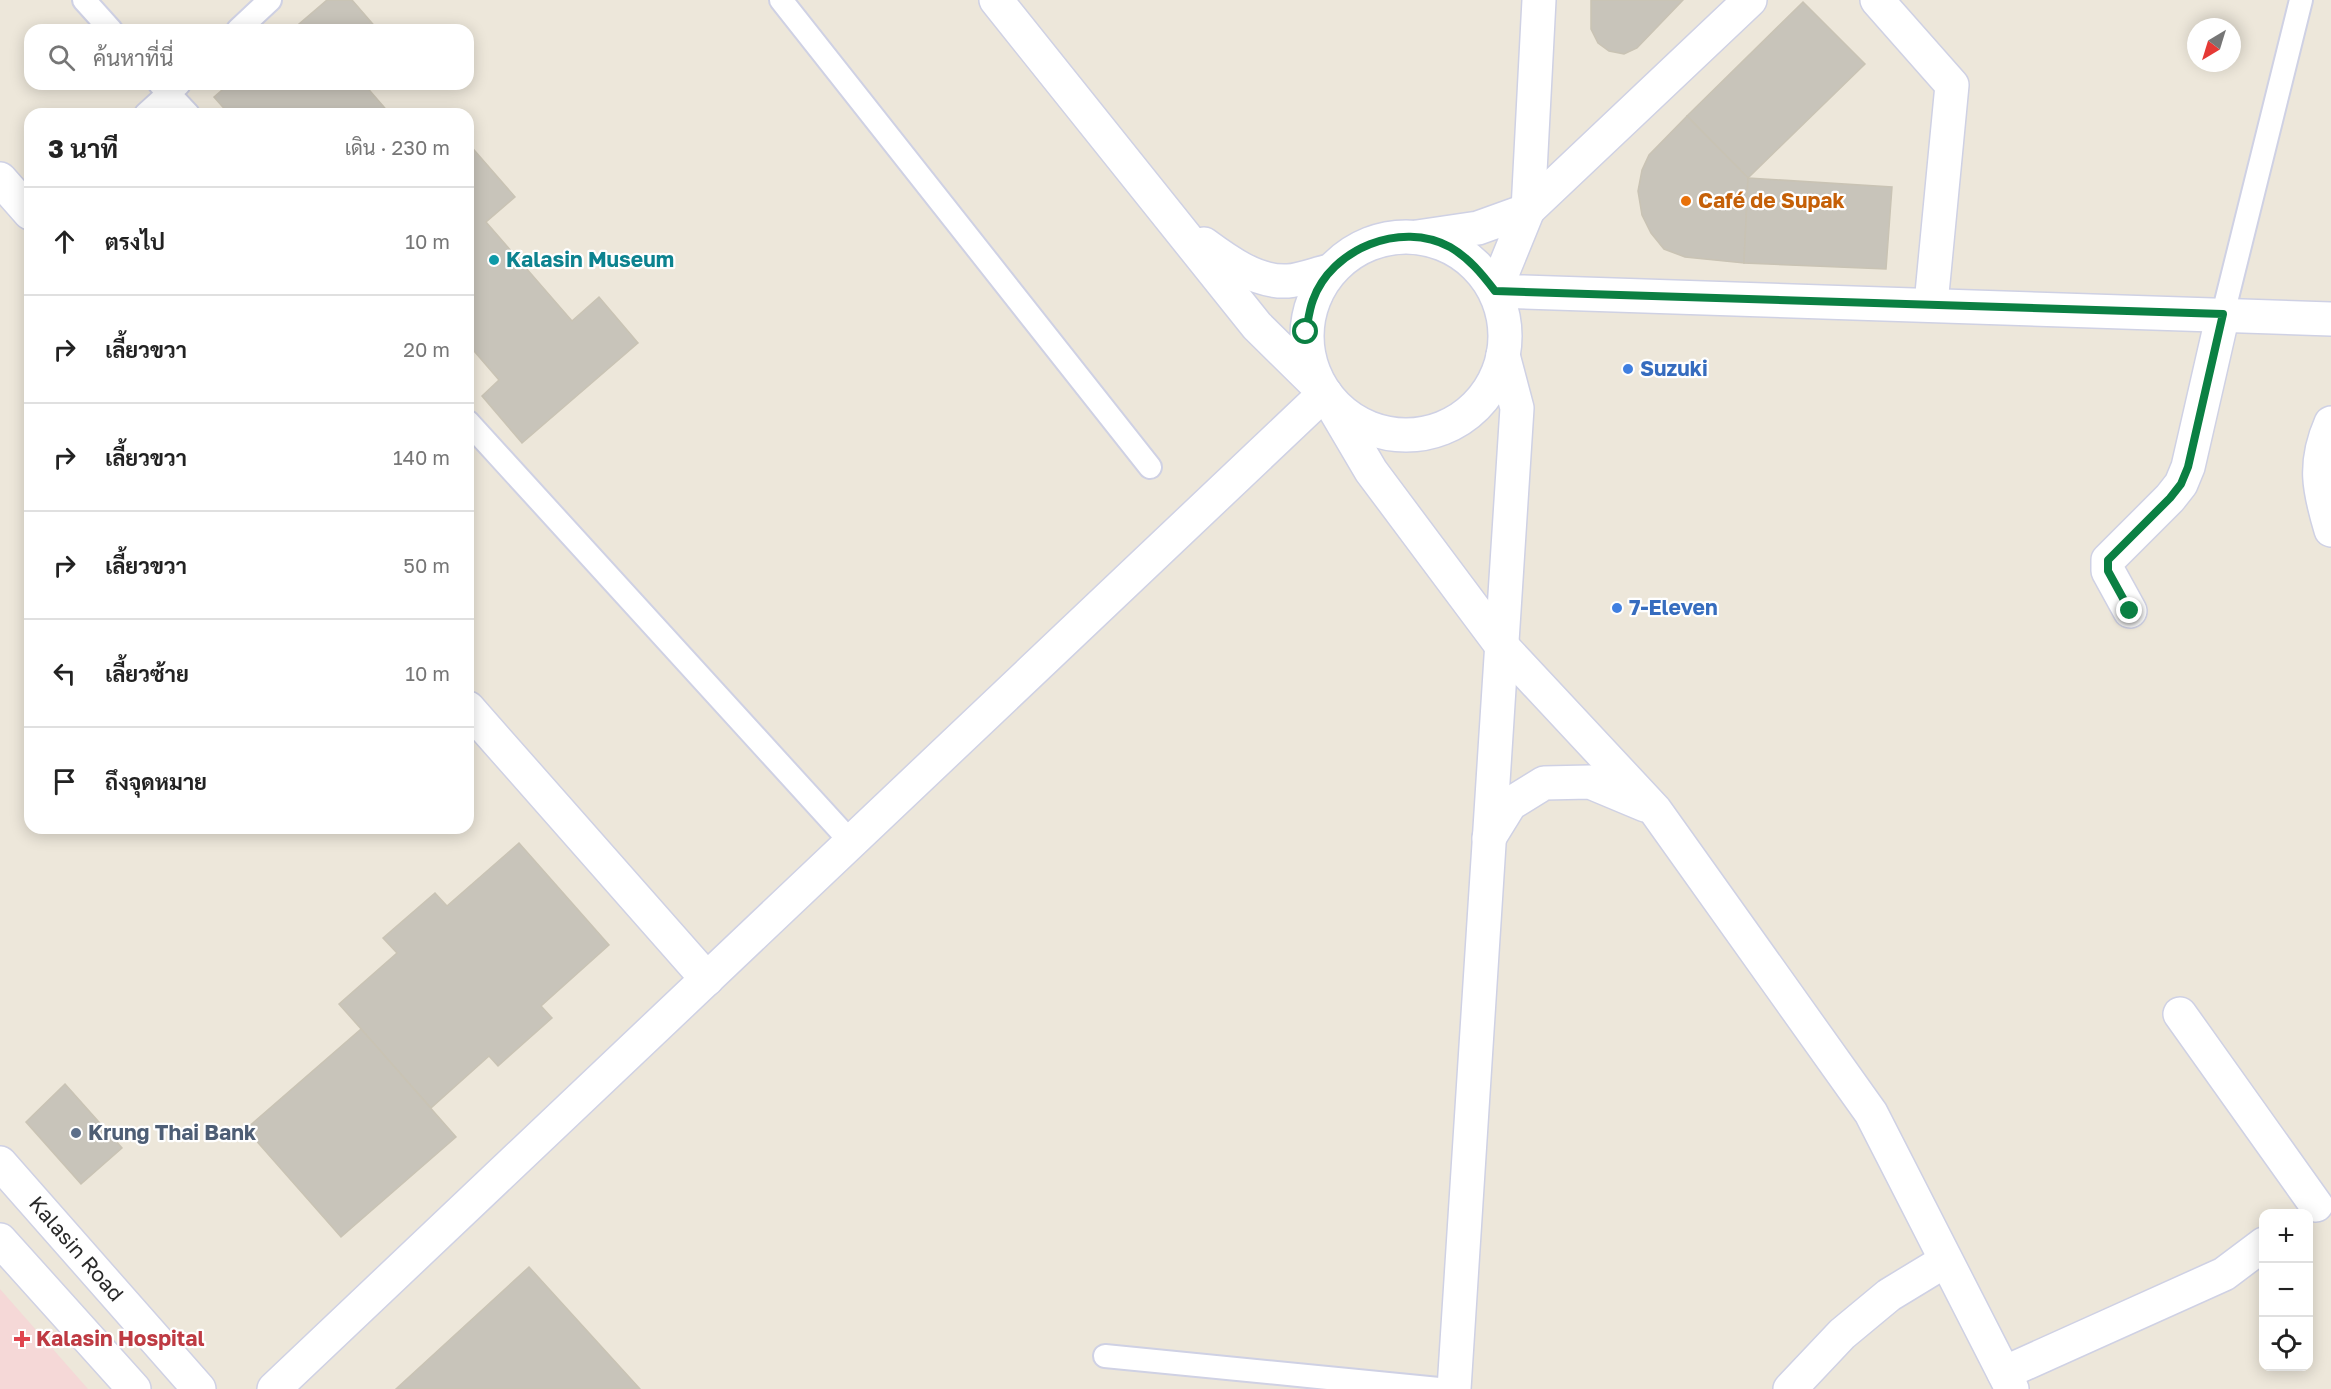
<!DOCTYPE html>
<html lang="th">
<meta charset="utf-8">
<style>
body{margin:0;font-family:"Golos Text",Sarabun,sans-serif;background:#f6f6f6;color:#222}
.controls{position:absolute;right:18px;bottom:18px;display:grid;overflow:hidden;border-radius:12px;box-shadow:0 3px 15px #0003}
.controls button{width:54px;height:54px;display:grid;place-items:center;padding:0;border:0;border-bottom:2px solid #e0e0e0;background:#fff;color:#222;font:30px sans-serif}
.compass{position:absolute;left:2187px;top:18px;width:54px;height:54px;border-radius:50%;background:#fff;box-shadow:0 3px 15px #0003;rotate:218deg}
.stop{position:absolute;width:18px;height:18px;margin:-14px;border:4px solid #0b8043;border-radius:50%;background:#fff}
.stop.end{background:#0b8043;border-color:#fff;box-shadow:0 2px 6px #0008}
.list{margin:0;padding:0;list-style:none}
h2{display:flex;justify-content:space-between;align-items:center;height:78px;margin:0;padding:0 24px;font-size:26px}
h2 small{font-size:20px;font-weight:400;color:#767676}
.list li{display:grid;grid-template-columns:39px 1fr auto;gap:18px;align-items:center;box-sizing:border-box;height:108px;padding:0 24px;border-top:2px solid #e0e0e0}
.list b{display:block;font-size:22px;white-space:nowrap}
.list em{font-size:20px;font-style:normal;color:#767676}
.icon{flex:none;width:33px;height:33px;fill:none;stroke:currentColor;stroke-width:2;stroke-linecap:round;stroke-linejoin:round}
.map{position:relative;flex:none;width:2331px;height:1389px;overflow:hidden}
.search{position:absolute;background:#fff;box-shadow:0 3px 15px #0003;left:24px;top:24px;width:450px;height:66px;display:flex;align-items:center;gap:15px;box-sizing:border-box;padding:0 21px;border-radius:18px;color:#767676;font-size:22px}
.panel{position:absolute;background:#fff;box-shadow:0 3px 15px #0003;left:24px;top:108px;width:450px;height:726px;border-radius:18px}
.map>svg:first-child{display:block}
.medical{fill:#f5d8d7}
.building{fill:#c8c4ba;stroke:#c9c3b4;stroke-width:1.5}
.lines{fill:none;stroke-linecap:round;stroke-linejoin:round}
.lane-casing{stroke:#cfd1e4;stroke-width:26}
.street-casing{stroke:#cfd1e4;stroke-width:36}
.secondary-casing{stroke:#cfd1e4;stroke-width:36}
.lane{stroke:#fff;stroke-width:22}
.street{stroke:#fff;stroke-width:33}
.secondary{stroke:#fff;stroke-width:33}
.route{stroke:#0b8043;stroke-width:8}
.food-dot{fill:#e8710a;stroke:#fff;stroke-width:2}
.culture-dot{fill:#0f9aa8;stroke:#fff;stroke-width:2}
.shop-dot{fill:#3f7fe0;stroke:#fff;stroke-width:2}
.service-dot{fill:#5c6f8a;stroke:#fff;stroke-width:2}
.health-dot{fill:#e0444e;stroke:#fff;stroke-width:2}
.labels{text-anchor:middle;stroke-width:4.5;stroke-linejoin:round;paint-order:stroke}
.food-label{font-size:21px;font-weight:bold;fill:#c56008;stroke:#fff;text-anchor:start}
.culture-label{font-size:21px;font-weight:bold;fill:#0d838f;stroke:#fff;text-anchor:start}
.shop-label{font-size:21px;font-weight:bold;fill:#366cbe;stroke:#fff;text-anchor:start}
.service-label{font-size:21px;font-weight:bold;fill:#4e5e75;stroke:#fff;text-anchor:start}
.street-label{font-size:21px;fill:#2a2a2a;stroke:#fff}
.health-label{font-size:21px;font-weight:bold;fill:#be3a42;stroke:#fff;text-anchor:start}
</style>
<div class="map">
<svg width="2331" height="1389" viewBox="0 0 2331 1389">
<rect width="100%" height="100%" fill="#ede7da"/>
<polygon class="medical" points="0,1289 88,1389 0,1389"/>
<g class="building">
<polygon points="327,0 352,0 378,30 292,30"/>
<polygon points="1591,0 1683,0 1637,48 1624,54 1609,51 1598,43 1591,29"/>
<polygon points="1803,2 1865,64 1748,178 1687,116"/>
<polygon points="229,84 364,84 390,114 229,114 214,97"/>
<polygon points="1687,116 1748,178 1744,263 1685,257 1664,249 1651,233 1642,215 1638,191 1642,170 1649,155"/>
<polygon points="468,143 515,197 486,222 572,321 599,297 638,343 522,443 482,396 499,380 468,344"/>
<polygon points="1748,178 1892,187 1886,269 1744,263"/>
<polygon points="519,843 609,945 541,1006 552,1018 498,1066 489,1056 431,1108 339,1004 397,953 383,938 435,893 447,906"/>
<polygon points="361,1029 456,1137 341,1237 246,1129"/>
<polygon points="65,1084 122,1148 81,1184 26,1122"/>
<polygon points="529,1267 640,1389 396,1389"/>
</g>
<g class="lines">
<defs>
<g id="lane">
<polyline points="84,0 111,30"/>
<polyline points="781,0 1150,467"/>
<polyline points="238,30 270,0"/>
<polyline points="160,84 188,114"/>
<polyline points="146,114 179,84"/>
<polyline points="2223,314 2301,0"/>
<polyline points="468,422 851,842"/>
<polyline points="1105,1356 1439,1389"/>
</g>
<g id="street">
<polyline points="996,0 1257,326 1325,393 1371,471 1501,645 1655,810 1871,1113 2012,1389"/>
<polyline points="1877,0 1952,85 1931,304"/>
<polyline points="0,179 30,213"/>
<polyline points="1528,210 1750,0"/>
<polyline points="1528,210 1539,0"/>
<polyline points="1417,237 1478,228 1528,210 1495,291 2331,319"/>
<circle cx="1406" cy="336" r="99"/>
<path d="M1204 244C1227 261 1257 283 1288 281 1301 280 1316 274 1329 271"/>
<path d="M2331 423C2313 464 2319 490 2331 530"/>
<polyline points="2130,611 2108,571 2108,560 2170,498 2181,484 2188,467 2223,314"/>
<polyline points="468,708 707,979"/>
<polyline points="1489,838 1510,804 1544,783 1590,782 1645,805"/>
<polyline points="2180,1014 2316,1205"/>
<polyline points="2004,1373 2224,1274 2264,1244"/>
<polyline points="274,1389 1325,393"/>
<polyline points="1454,1389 1517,408 1503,355"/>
<polyline points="1790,1389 1842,1334 1889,1295 1945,1261"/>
</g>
<g id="secondary">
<polyline points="0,1163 199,1389"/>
<polyline points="0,1240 134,1389"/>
</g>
</defs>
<use href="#lane" class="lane-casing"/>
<use href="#street" class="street-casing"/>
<use href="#secondary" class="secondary-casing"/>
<use href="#lane" class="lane"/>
<use href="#street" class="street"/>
<use href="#secondary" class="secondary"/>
</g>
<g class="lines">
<path class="route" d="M1306 332C1308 322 1309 310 1313 300 1331 249 1401 220 1450 247 1469 258 1482 274 1495 291L2223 314 2188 467 2181 484 2170 498 2108 560V571L2130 611"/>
</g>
<circle class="food-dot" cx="1686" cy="201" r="6"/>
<circle class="culture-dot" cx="494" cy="260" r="6"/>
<g class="shop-dot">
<circle cx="1628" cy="369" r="6"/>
<circle cx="1617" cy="608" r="6"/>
</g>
<circle class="service-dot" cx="76" cy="1133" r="6"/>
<path class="health-dot" d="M19 1330h6v6h6v6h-6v6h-6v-6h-6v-6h6z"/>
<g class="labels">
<g class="food-label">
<text x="1698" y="208">Café de Supak</text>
</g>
<g class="culture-label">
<text x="506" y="267">Kalasin Museum</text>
</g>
<g class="shop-label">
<text x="1640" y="376">Suzuki</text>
<text x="1629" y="615">7-Eleven</text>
</g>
<g class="service-label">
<text x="88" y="1140">Krung Thai Bank</text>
</g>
<g class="street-label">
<text transform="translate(76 1249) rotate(49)" y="7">Kalasin Road</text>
</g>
<g class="health-label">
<text x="36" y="1346">Kalasin Hospital</text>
</g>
</g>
</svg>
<div class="controls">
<button>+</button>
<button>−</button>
<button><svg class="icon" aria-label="locate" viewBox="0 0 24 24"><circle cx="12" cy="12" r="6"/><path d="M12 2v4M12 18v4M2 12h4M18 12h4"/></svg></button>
</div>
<svg class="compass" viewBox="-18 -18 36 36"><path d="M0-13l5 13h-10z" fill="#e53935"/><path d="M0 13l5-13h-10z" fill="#767676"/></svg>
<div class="stop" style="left:1306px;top:332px"></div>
<div class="stop end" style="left:2130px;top:611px"></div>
<div class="search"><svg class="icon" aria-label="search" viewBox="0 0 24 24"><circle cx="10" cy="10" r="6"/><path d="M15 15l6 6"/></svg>ค้นหาที่นี่</div>
<section class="panel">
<h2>3 นาที<small>เดิน · 230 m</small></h2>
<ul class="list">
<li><svg class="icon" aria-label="ahead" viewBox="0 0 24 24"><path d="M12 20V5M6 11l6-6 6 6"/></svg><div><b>ตรงไป</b></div><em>10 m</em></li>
<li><svg class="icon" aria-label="right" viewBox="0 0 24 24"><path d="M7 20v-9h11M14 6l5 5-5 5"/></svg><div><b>เลี้ยวขวา</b></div><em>20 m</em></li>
<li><svg class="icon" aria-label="right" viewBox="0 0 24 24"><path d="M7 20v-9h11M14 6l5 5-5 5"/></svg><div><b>เลี้ยวขวา</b></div><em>140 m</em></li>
<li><svg class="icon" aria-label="right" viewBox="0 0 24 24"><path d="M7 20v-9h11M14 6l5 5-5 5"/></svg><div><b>เลี้ยวขวา</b></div><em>50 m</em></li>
<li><svg class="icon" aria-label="left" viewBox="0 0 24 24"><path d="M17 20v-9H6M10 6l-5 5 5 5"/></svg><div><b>เลี้ยวซ้าย</b></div><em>10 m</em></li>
<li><svg class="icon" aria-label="arrive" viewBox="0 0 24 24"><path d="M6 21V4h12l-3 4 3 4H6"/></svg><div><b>ถึงจุดหมาย</b></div></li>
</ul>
</section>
</div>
